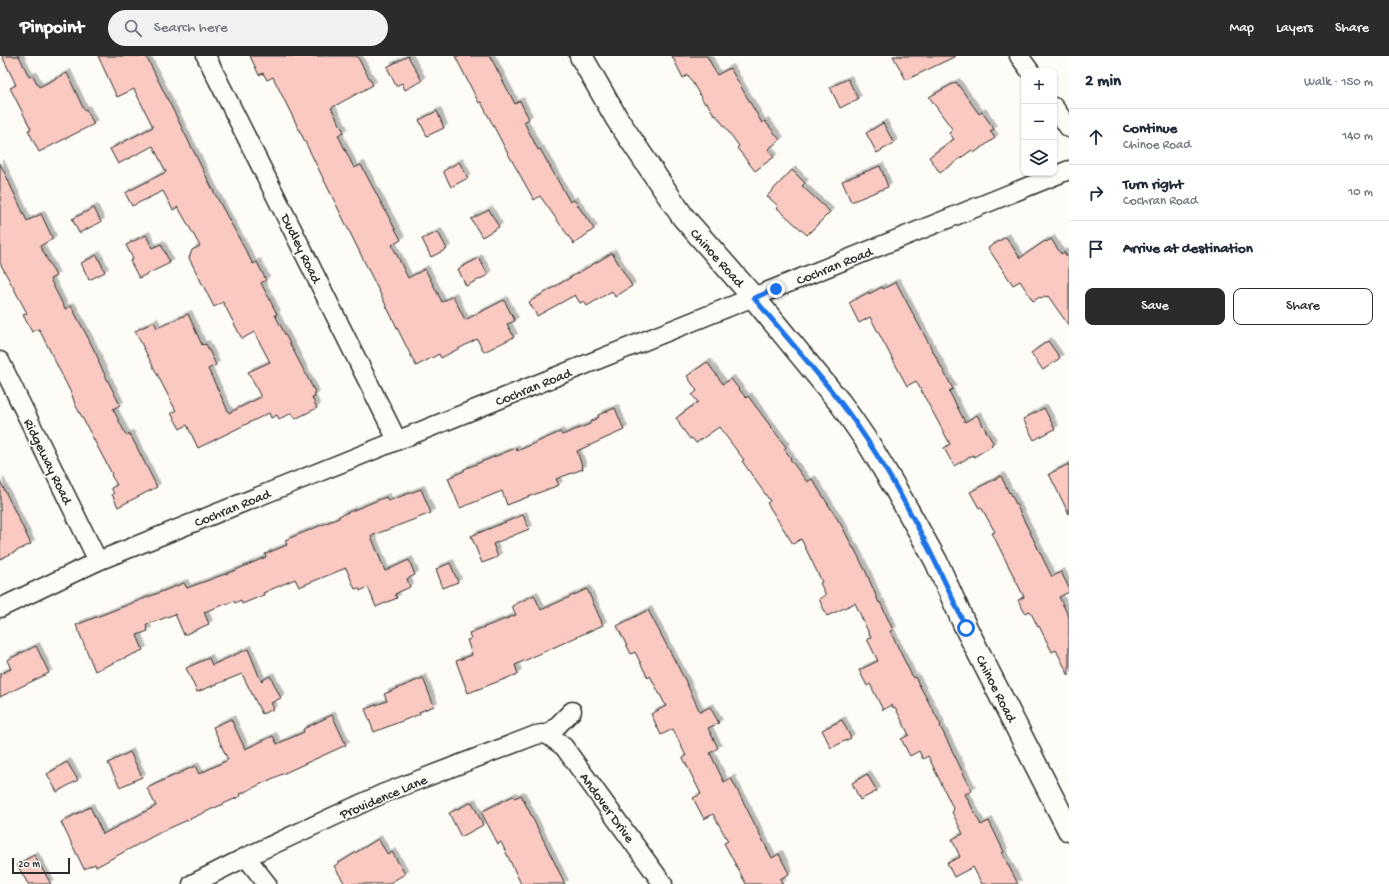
<!DOCTYPE html>
<meta charset="utf-8">
<style>
body{margin:0;font-family:"Gochi Hand",sans-serif;background:#f2f2f3;color:#1f2937}
.controls{position:absolute;right:12px;top:12px;display:grid;overflow:hidden;border-radius:8px;box-shadow:0 1px 3px #0004}
.controls button{width:36px;height:36px;display:grid;place-items:center;padding:0;border:0;border-bottom:1px solid #e0e1e3;background:#fff;color:#1f2937;font:20px sans-serif}
.scale{position:absolute;left:12px;bottom:10px;width:58px;box-sizing:border-box;padding-left:4px;border:2px solid #2b2b2b;border-top:0;font-size:11px;line-height:14px;white-space:nowrap;color:#2b2b2b;-webkit-text-stroke:3px #fdfcf7;paint-order:stroke}
.stop{position:absolute;width:12px;height:12px;margin:-9px;border:3px solid #1a73e8;border-radius:50%;background:#fff}
.stop.end{background:#1a73e8;border-color:#fff;box-shadow:0 1px 4px #0008}
.list{margin:0;padding:0;list-style:none}
h2{display:flex;justify-content:space-between;align-items:center;height:52px;margin:0;padding:0 16px;font-size:17px}
h2 small{font-size:13px;font-weight:400;color:#747a83}
.list li{display:grid;grid-template-columns:26px 1fr auto;gap:12px;align-items:center;box-sizing:border-box;height:56px;padding:0 16px;border-top:1px solid #e0e1e3}
.list b{display:block;font-size:15px;white-space:nowrap}
.list p{margin:0;font-size:13px;white-space:nowrap;color:#747a83}
.list em{font-size:13px;font-style:normal;color:#747a83}
.actions{display:flex;gap:8px;padding:12px 16px}
.actions a{flex:1;padding:9px 0;border:1px solid #2b2b2b;border-radius:8px;text-align:center;font-size:14px;color:#2b2b2b}
.actions .main{background:#2b2b2b;color:#fff}
.icon{flex:none;width:22px;height:22px;fill:none;stroke:currentColor;stroke-width:2;stroke-linecap:round;stroke-linejoin:round}
.map{position:relative;flex:none;width:1069px;height:828px;overflow:hidden}
header{display:flex;align-items:center;gap:24px;box-sizing:border-box;height:56px;padding:0 20px;background:#2b2b2b;color:#fff}
header strong{font-size:19px}
nav{display:flex;gap:22px;margin-inline-start:auto;font-size:14px}
.search{width:280px;height:36px;background:#f2f2f3;display:flex;align-items:center;gap:10px;box-sizing:border-box;padding:0 14px;border-radius:22px;color:#747a83;font-size:15px}
main{display:flex}
aside{flex:1;background:#fff}
.map>svg:first-child{display:block}
.building{fill:#f9c9c2;stroke:#2b2b2b;filter:url(#shadow)}
.lines{fill:none;stroke-linecap:round;stroke-linejoin:round}
.minor-casing{stroke:#2b2b2b;stroke-width:21}
.tertiary-casing{stroke:#2b2b2b;stroke-width:25}
.minor{stroke:#fdfcf7;stroke-width:18}
.tertiary{stroke:#fdfcf7;stroke-width:22}
.route{stroke:#1a73e8;stroke-width:5}
.labels{text-anchor:middle;stroke-width:3.5;stroke-linejoin:round;paint-order:stroke}
.street-label{font-size:14px;fill:#2b2b2b;stroke:#fdfcf7}
</style>
<header>
<strong>Pinpoint</strong>
<div class="search"><svg class="icon" aria-label="search" viewBox="0 0 24 24"><circle cx="10" cy="10" r="6"/><path d="M15 15l6 6"/></svg>Search here</div>
<nav><a>Map</a><a>Layers</a><a>Share</a></nav>
</header>
<main>
<div class="map">
<svg width="1069" height="828" viewBox="0 0 1069 828">
<defs>
<filter id="shadow"><feDropShadow dx="3.5" dy="-3.5" stdDeviation="0" flood-color="#0004"/></filter>
</defs>
<rect width="100%" height="100%" fill="#fdfcf7"/>
<filter id="ink" filterUnits="userSpaceOnUse"><feTurbulence type="fractalNoise" baseFrequency=".025" numOctaves="2"/><feDisplacementMap in="SourceGraphic" scale="8" xChannelSelector="R" yChannelSelector="G"/><feConvolveMatrix kernelMatrix="1 2 1 2 8 2 1 2 1" color-interpolation-filters="sRGB"/></filter>
<g filter="url(#ink)">
<g class="building">
<polygon points="2,0 19,0 29,21 33,20 39,31 67,17 84,54 86,53 94,68 39,96 28,74 31,73 10,32 16,29"/>
<polygon points="98,0 146,0 215,138 253,208 257,206 266,224 261,227 277,258 275,259 316,338 314,339 315,341 312,342 317,352 295,363 292,357 279,363 277,359 271,362 269,357 198,392 187,369 180,373 171,357 176,355 135,275 154,266 157,272 188,258 202,289 206,288 216,309 208,313 229,357 261,341 248,316 270,306 254,276 242,283 223,246 214,251 189,202 192,194 200,190 178,151 173,154 163,135 132,150 125,137 166,116 153,90 118,108 110,93 153,71 134,33 117,41"/>
<polygon points="250,0 357,0 373,29 331,52 344,76 338,79 354,112 361,109 401,184 392,189 408,222 425,213 442,246 453,240 465,264 504,244 515,265 507,268 514,281 484,296 477,283 441,302 439,298 416,310 273,21 267,24 263,17 259,19"/>
<polygon points="408,0 422,25 405,34 402,27 396,30 387,11"/>
<polygon points="455,0 490,0 515,48 520,45 529,63 524,66 538,94 540,93 570,146 574,144 594,173 574,188 540,140 534,144 506,94 481,46 479,47"/>
<polygon points="672,0 707,0 717,19 730,12 762,67 765,65 780,84 768,93 774,101 755,115 737,92 739,90 716,59 715,60 707,47 705,48 688,19 683,22"/>
<polygon points="893,0 956,0 906,24"/>
<polygon points="848,23 858,43 840,52 830,31"/>
<polygon points="956,26 979,58 982,56 994,73 990,75 995,82 974,97 972,94 940,117 929,101 954,83 949,77 953,74 929,41"/>
<polygon points="437,55 444,72 427,80 419,64"/>
<polygon points="883,67 894,87 877,97 866,77"/>
<polygon points="459,106 468,122 451,131 443,115"/>
<polygon points="0,107 27,165 41,158 53,183 40,190 56,220 50,223 65,253 71,250 86,278 99,304 98,305 120,349 113,353 126,379 130,378 157,431 118,451 112,438 114,437 111,432 117,429 111,419 112,418 75,348 72,339 39,273 32,276 23,259 27,257 0,207"/>
<polygon points="880,110 888,131 851,146 842,125"/>
<polygon points="792,114 805,127 802,130 830,156 807,179 777,152 778,150 767,140"/>
<polygon points="94,152 101,166 79,177 72,163"/>
<polygon points="489,154 499,171 482,181 471,163"/>
<polygon points="438,176 447,193 431,201 422,183"/>
<polygon points="146,179 152,192 161,188 170,207 139,222 130,205 133,203 126,189"/>
<polygon points="1006,181 1020,202 1045,185 1046,186 1051,183 1061,198 1064,196 1069,204 1069,270 1048,240 1046,241 1045,240 1041,242 1040,241 1033,245 1020,225 1013,229 988,192"/>
<polygon points="612,197 632,230 615,241 612,235 587,250 584,245 580,247 575,239 537,260 529,246"/>
<polygon points="97,199 105,216 89,224 81,207"/>
<polygon points="479,202 488,219 466,230 458,213"/>
<polygon points="896,226 953,333 949,335 965,366 977,359 993,387 991,389 992,390 974,401 973,399 954,410 944,392 950,388 916,325 907,330 870,261 859,267 849,247 869,236 869,238 882,231 883,233"/>
<polygon points="1048,285 1060,302 1043,314 1031,297"/>
<polygon points="707,306 723,328 731,323 746,342 748,340 786,391 784,393 791,402 790,403 807,426 812,423 843,472 853,492 854,492 866,516 879,547 880,546 893,574 890,575 913,622 915,621 941,669 940,670 972,735 965,738 981,769 989,765 1004,796 1002,797 1018,828 982,828 973,811 954,821 947,807 960,801 952,783 963,778 952,756 954,754 928,700 923,703 919,695 910,700 901,683 909,679 895,651 893,652 892,649 883,654 870,628 867,630 859,614 878,605 867,583 871,582 855,547 827,560 819,543 826,539 820,527 822,526 801,483 793,488 767,447 770,445 742,405 744,404 719,371 696,387 692,382 690,383 679,368 680,367 676,362 698,346 692,339 697,335 687,320"/>
<polygon points="615,352 624,374 577,395 583,413 556,423 559,429 507,449 502,435 460,452 448,422 464,415 464,413 516,392 517,395 560,376 562,379 590,368 590,366 599,361 598,359"/>
<polygon points="1044,352 1055,373 1034,384 1023,363"/>
<polygon points="1069,408 1069,458 1049,418"/>
<polygon points="1001,420 1009,437 1010,436 1052,521 1061,516 1069,532 1069,536 1059,541 1069,561 1069,620 1056,594 1052,596 1039,570 1038,571 1030,555 1025,557 1018,544 1024,541 992,477 995,476 981,451 979,452 970,436"/>
<polygon points="0,425 31,488 0,503"/>
<polygon points="421,433 431,457 371,480 385,515 409,504 415,519 407,523 410,531 395,538 397,542 376,551 368,531 360,535 359,532 355,533 346,512 299,531 295,523 263,537 264,539 242,548 241,544 235,547 234,545 204,556 209,568 184,579 175,558 146,569 148,575 137,579 143,594 95,615 76,569 184,527 187,532 236,514 266,501 265,498 287,489 285,484 339,462 339,460 386,441 388,445"/>
<polygon points="523,459 529,473 493,488 498,501 482,507 471,480"/>
<polygon points="450,507 458,526 443,532 436,513"/>
<polygon points="587,533 603,569 515,609 518,618 468,637 456,605 472,599 467,584 471,583 469,577 516,559 512,550 534,539 541,554"/>
<polygon points="648,554 685,624 700,656 710,651 719,667 708,672 718,692 710,697 724,726 731,722 772,802 779,798 789,818 780,823 783,828 746,828 724,787 728,785 713,758 704,763 693,742 701,738 683,702 686,700 673,673 661,679 651,658 666,650 650,620 648,622 635,596 631,598 617,570"/>
<polygon points="36,590 49,617 0,641 0,618 11,613 7,604"/>
<polygon points="248,593 261,625 270,620 281,642 271,647 274,653 262,658 242,618 197,636 186,612 209,602 212,609"/>
<polygon points="423,622 434,650 419,656 420,658 374,676 365,653 387,645 384,638"/>
<polygon points="332,659 346,689 278,720 240,738 241,740 161,776 96,811 95,808 84,813 61,766 90,751 103,778 156,750 147,732 195,710 199,718 228,704 213,671 231,663 245,693 273,680 277,688 304,676 303,673"/>
<polygon points="842,664 851,682 831,692 822,674"/>
<polygon points="130,696 142,721 120,731 108,707"/>
<polygon points="67,706 78,724 57,736 47,718"/>
<polygon points="867,718 877,735 860,744 852,727"/>
<polygon points="521,739 545,787 565,828 521,828 501,786 498,788 481,756 513,740 515,742"/>
<polygon points="472,746 483,769 461,781 449,757"/>
<polygon points="378,783 388,799 392,796 405,818 388,828 345,828 334,810"/>
<polygon points="34,799 51,828 28,828 17,809"/>
</g>
<g class="lines">
<defs>
<g id="minor">
<polyline points="206,0 397,384"/>
<polyline points="1019,0 1030,15"/>
<polyline points="1054,51 1069,72"/>
<polyline points="0,305 98,505"/>
<polyline points="0,552 98,505 1069,114"/>
<polyline points="548,679 564,691 663,828"/>
<polyline points="246,801 267,828"/>
<polyline points="192,828 246,801 382,738 536,679 542,678 548,679 572,655"/>
</g>
<polyline id="tertiary" points="581,0 617,63 683,161 754,242 841,348 870,390 894,430 936,505 966,572 1069,774"/>
</defs>
<use href="#minor" class="minor-casing"/>
<use href="#tertiary" class="tertiary-casing"/>
<use href="#minor" class="minor"/>
<use href="#tertiary" class="tertiary"/>
</g>
</g>
<g class="lines" filter="url(#ink)">
<path class="route" d="M776 233 754 242C783 277 813 311 841 347 892 414 932 496 966 572"/>
</g>
<g class="labels">
<g class="street-label">
<text transform="translate(302 192) rotate(64)" y="5">Dudley Road</text>
<text transform="translate(718 201) rotate(48)" y="5">Chinoe Road</text>
<text transform="translate(834 209) rotate(-22)" y="5">Cochran Road</text>
<text transform="translate(533 330) rotate(-22)" y="5">Cochran Road</text>
<text transform="translate(49 405) rotate(64)" y="5">Ridgeway Road</text>
<text transform="translate(232 451) rotate(-22)" y="5">Cochran Road</text>
<text transform="translate(997 632) rotate(63)" y="5">Chinoe Road</text>
<text transform="translate(383 740) rotate(-23)" y="5">Providence Lane</text>
<text transform="translate(608 751) rotate(54)" y="5">Andover Drive</text>
</g>
</g>
</svg>
<div class="controls">
<button>+</button>
<button>−</button>
<button><svg class="icon" aria-label="layers" viewBox="0 0 24 24"><path d="M12 4l9 5-9 5-9-5zM3 14l9 5 9-5"/></svg></button>
</div>
<div class="scale">20 m</div>
<div class="stop" style="left:966px;top:572px"></div>
<div class="stop end" style="left:776px;top:233px"></div>
</div>
<aside>
<h2>2 min<small>Walk · 150 m</small></h2>
<ul class="list">
<li><svg class="icon" aria-label="ahead" viewBox="0 0 24 24"><path d="M12 20V5M6 11l6-6 6 6"/></svg><div><b>Continue</b><p>Chinoe Road</p></div><em>140 m</em></li>
<li><svg class="icon" aria-label="right" viewBox="0 0 24 24"><path d="M7 20v-9h11M14 6l5 5-5 5"/></svg><div><b>Turn right</b><p>Cochran Road</p></div><em>10 m</em></li>
<li><svg class="icon" aria-label="arrive" viewBox="0 0 24 24"><path d="M6 21V4h12l-3 4 3 4H6"/></svg><div><b>Arrive at destination</b></div></li>
</ul>
<div class="actions"><a class="main">Save</a><a>Share</a></div>
</aside>
</main>
